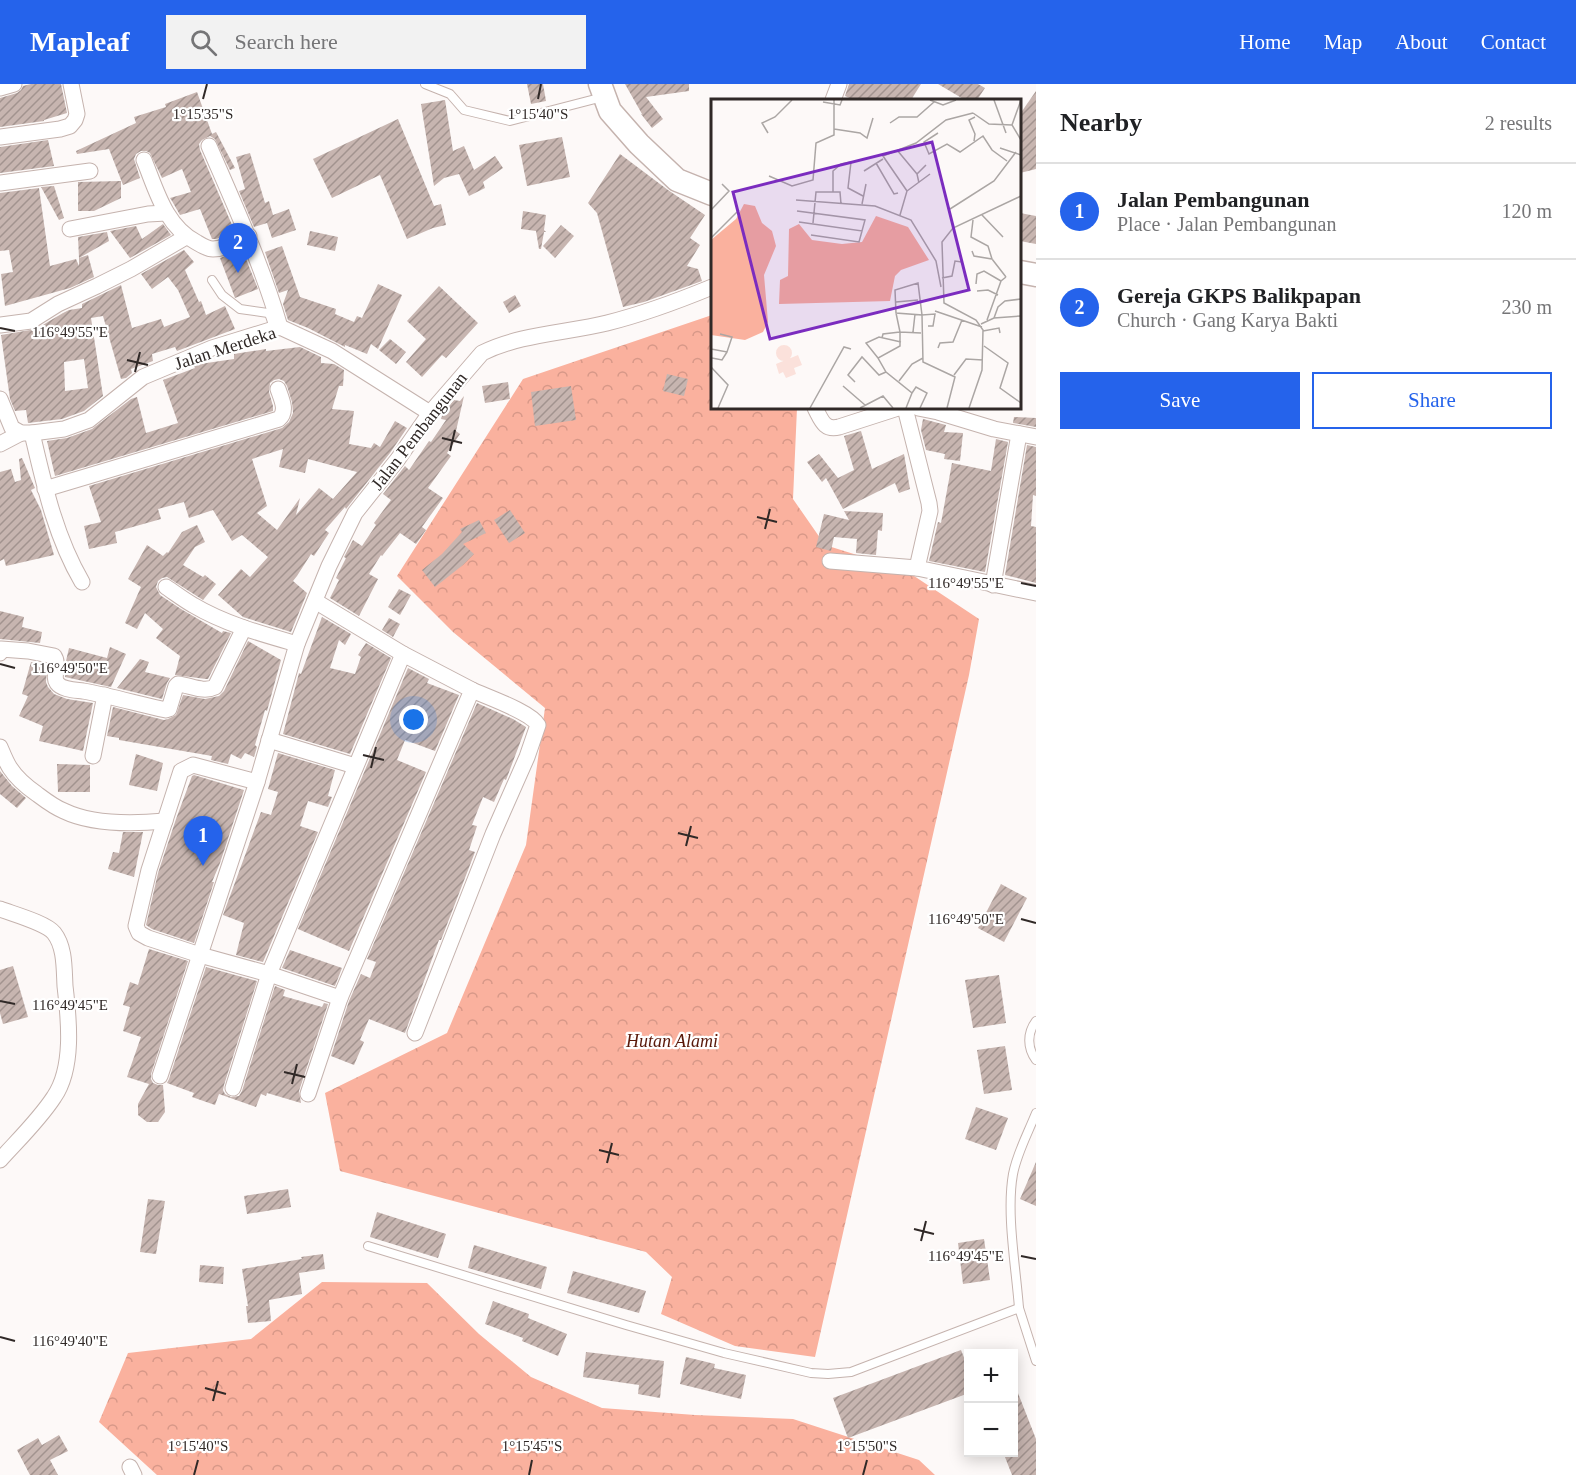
<!DOCTYPE html>
<meta charset="utf-8">
<style>
body{margin:0;font-family:"Times New Roman",serif;background:#f2f2f2;color:#202124}
.controls{position:absolute;right:18px;bottom:18px;display:grid;overflow:hidden;border-radius:0px;box-shadow:0 3px 15px #0003}
.controls button{width:54px;height:54px;display:grid;place-items:center;padding:0;border:0;border-bottom:2px solid #e0e0e0;background:#fff;color:#202124;font:30px sans-serif}
.you{position:absolute;left:414px;top:636px;width:21px;height:21px;margin:-15px;border:4px solid #fff;border-radius:50%;background:#1a73e8;box-shadow:0 0 0 9px #1a73e833}
.badge{display:grid;place-items:center;width:39px;height:39px;border-radius:50%;background:#2563eb;color:#fff;font-size:20px;font-weight:700}
.pin{position:absolute;translate:-50% -50px;filter:drop-shadow(0 2px 3px #0008)}
.pin::after{content:'';position:absolute;top:32px;width:21px;height:18px;background:inherit;clip-path:polygon(0 0,100% 0,50% 100%)}
.list{margin:0;padding:0;list-style:none}
h2{display:flex;justify-content:space-between;align-items:center;height:78px;margin:0;padding:0 24px;font-size:26px}
h2 small{font-size:20px;font-weight:400;color:#757577}
.list li{display:grid;grid-template-columns:39px 1fr auto;gap:18px;align-items:center;box-sizing:border-box;height:96px;padding:0 24px;border-top:2px solid #e0e0e0}
.list b{display:block;font-size:22px;white-space:nowrap}
.list p{margin:0;font-size:20px;white-space:nowrap;color:#757577}
.list em{font-size:20px;font-style:normal;color:#757577}
.actions{display:flex;gap:12px;padding:18px 24px}
.actions a{flex:1;padding:14px 0;border:2px solid #2563eb;border-radius:0px;text-align:center;font-size:21px;color:#2563eb}
.actions .main{background:#2563eb;color:#fff}
.icon{flex:none;width:33px;height:33px;fill:none;stroke:currentColor;stroke-width:2;stroke-linecap:round;stroke-linejoin:round}
.map{position:relative;flex:none;width:1036px;height:1391px;overflow:hidden}
header{display:flex;align-items:center;gap:36px;box-sizing:border-box;height:84px;padding:0 30px;background:#2563eb;color:#fff}
header strong{font-size:28px}
nav{display:flex;gap:33px;margin-inline-start:auto;font-size:21px}
.search{width:420px;height:54px;background:#f2f2f2;display:flex;align-items:center;gap:15px;box-sizing:border-box;padding:0 21px;border-radius:0px;color:#757577;font-size:22px}
main{display:flex}
aside{flex:1;background:#fff}
.map>svg:first-child{display:block}
.forest{fill:url(#forest-crowns)}
.building{fill:url(#building-hatch);fill-rule:evenodd}
.lines{fill:none;stroke-linecap:round;stroke-linejoin:round}
.lane-casing{stroke:#c5b3ae;stroke-width:10}
.street-casing{stroke:#c5b3ae;stroke-width:17}
.secondary-casing{stroke:#c5b3ae;stroke-width:25}
.lane{stroke:#fff;stroke-width:8}
.street{stroke:#fff;stroke-width:15}
.secondary{stroke:#fff;stroke-width:22}
.ticks{fill:none;stroke:#302927;stroke-width:2}
.labels{text-anchor:middle;stroke-width:4.5;stroke-linejoin:round;paint-order:stroke}
.street-label{font-size:18px;fill:#302927;stroke:#fff}
.park-label{font-size:18px;font-style:italic;fill:#59190a;stroke:#fff}
.inset-road{fill:none;stroke:#aba6a4;stroke-width:1.5}
.view{fill:#7b2cbf;fill-opacity:0.15;stroke:#7b2cbf;stroke-width:3}
.inset-edge{fill:none;stroke:#302927;stroke-width:3}
.ticks-label{font-size:15px;text-anchor:middle;fill:#302927;stroke:#fff;stroke-width:4.5;stroke-linejoin:round;paint-order:stroke}
</style>
<header>
<strong>Mapleaf</strong>
<div class="search"><svg class="icon" aria-label="search" viewBox="0 0 24 24"><circle cx="10" cy="10" r="6"/><path d="M15 15l6 6"/></svg>Search here</div>
<nav><a>Home</a><a>Map</a><a>About</a><a>Contact</a></nav>
</header>
<main>
<div class="map">
<svg width="1036" height="1391" viewBox="0 0 1036 1391">
<defs>
<pattern id="forest-crowns" width="20" height="18" patternUnits="userSpaceOnUse" patternTransform="scale(1.5)"><rect width="20" height="18" fill="#fab19e"/><path d="M2 6a3 3 0 1 1 6 0M12 15a3 3 0 1 1 6 0" fill="none" stroke="#d79888"/></pattern>
<pattern id="building-hatch" width="6" height="6" patternUnits="userSpaceOnUse" patternTransform="scale(1.5)"><rect width="6" height="6" fill="#c7b5b0"/><path d="M-1 1l2-2M0 6l6-6M5 7l2-2" fill="none" stroke="#a2938f"/></pattern>
</defs>
<rect width="100%" height="100%" fill="#fdf9f8"/>
<g class="forest">
<polygon points="712,231 712,324 797,324 793,415 825,461 905,486 979,535 969,591 815,1273 735,1262 661,1230 672,1193 646,1168 340,1087 325,1009 447,949 526,761 545,624 453,548 397,492 523,295"/>
<polygon points="322,1198 427,1199 479,1250 531,1293 602,1324 695,1331 793,1335 919,1376 935,1391 157,1391 99,1338 128,1269 251,1255"/>
</g>
<g class="building">
<polygon points="31,0 61,0 67,29 44,36 44,37 0,43 0,14 17,9 21,6 23,2"/>
<polygon points="527,0 543,0 546,17 531,20"/>
<polygon points="625,0 689,0 689,7 646,13 663,35 652,44 641,30 642,30"/>
<polygon points="849,0 921,0 911,16 854,16 845,12"/>
<polygon points="938,0 978,0 985,4 977,16 965,16"/>
<polygon points="1036,7 1036,85 1020,89 1020,30"/>
<polygon points="197,8 212,50 216,48 235,84 230,86 215,55 210,52 202,56 199,60 200,66 235,148 216,155 212,155 200,125 180,131 172,117 170,114 191,108 182,85 162,94 150,69 146,67 141,67 136,70 134,75 140,94 123,101 109,65 77,70 76,67 136,39 134,33 166,23 165,20"/>
<polygon points="445,16 453,67 464,62 474,86 495,72 503,84 483,98 485,104 469,112 459,90 444,94 434,102 421,20"/>
<polygon points="398,35 434,122 441,120 446,141 433,144 407,155 380,91 332,114 313,75"/>
<polygon points="562,53 570,93 527,102 519,61"/>
<polygon points="48,56 54,82 0,89 0,63"/>
<polygon points="250,69 265,119 269,117 273,131 289,125 296,146 272,154 267,139 254,143 239,107 245,105 236,73"/>
<polygon points="620,70 668,106 705,131 690,154 700,161 687,182 698,185 702,197 644,218 623,223 597,129 588,119"/>
<polygon points="121,97 121,114 94,127 78,127 78,98"/>
<polygon points="54,102 64,134 59,136 41,103"/>
<polygon points="39,104 50,182 76,175 79,182 79,174 88,171 94,193 70,204 5,222 1,190 13,188 9,166 0,167 0,109"/>
<polygon points="523,127 546,131 544,146 546,148 544,148 541,165 539,165 536,147 521,145"/>
<polygon points="1020,129 1036,132 1036,160 1020,157"/>
<polygon points="163,140 171,151 130,174 110,147 136,142 142,155"/>
<polygon points="561,141 574,152 555,174 543,162"/>
<polygon points="310,147 338,153 335,167 307,161"/>
<polygon points="107,148 109,157 79,174 78,153"/>
<polygon points="282,162 300,213 336,225 335,230 354,238 357,232 362,234 378,200 402,211 378,265 371,260 367,270 345,261 345,263 308,244 288,236 283,220 288,206 279,209 265,168"/>
<path d="M184 166 194 178 185 186 199 218 201 217 206 231 225 222 235 245 177 267 175 263 152 270 153 277 131 285 132 289 126 294 121 295 103 232 91 234 103 312 84 327 62 335 28 339 26 326 15 327 10 315 1 251 36 245 63 229 69 226 82 224V220L121 201 132 244 161 235 164 243 190 233 178 206 168 193 152 205 141 190ZM84 275 88 304 65 307 64 278Z"/>
<polygon points="242,166 245,175 246,175 258,205 235,214 220,174"/>
<polygon points="439,202 478,239 446,274 442,271 422,293 406,278 426,255 407,237"/>
<polygon points="515,211 521,222 509,229 503,218"/>
<polygon points="390,255 406,268 396,280 379,266"/>
<path d="M300 263 321 273V279L334 280 344 286 343 302H339L332 325 354 327 349 360 371 364 374 359 380 363 395 337 407 344 390 369 346 425 345 423 325 446 329 449 314 472 311 470 297 492 293 497 307 509 291 548 243 533 218 511 241 485 250 493 268 473 242 451 232 457 213 426 189 434 184 418 158 425 161 435 115 448 117 459 89 465 84 442 101 438 89 402 282 344 289 338 293 329 292 318 287 302 284 297 279 295 274 296 270 299 269 308 273 322V327L55 392 47 357 67 354 92 345 131 315 137 313 146 349 178 339 163 296 195 284 194 282 200 280 234 275V270L266 265V267ZM283 365 279 383 305 389 308 375 357 388 333 415 319 404 296 431 300 414 277 446 257 429 267 422 252 375Z"/>
<polygon points="667,290 688,295 684,312 663,307"/>
<polygon points="508,298 510,315 485,319 482,302"/>
<polygon points="571,302 576,336 535,342 531,308"/>
<polygon points="464,312 456,347 460,350 447,369 451,372 428,404 443,414 422,443 426,446 416,460 400,449 382,472 381,471 369,490 378,495 359,532 330,514 339,496 336,494 346,474 344,473 353,456 362,462 376,441 374,439 391,416 383,410 405,382 409,386 429,357 431,358 446,336 441,335 443,329 454,316 460,317"/>
<polygon points="1014,333 1036,334 1036,343 1013,339"/>
<polygon points="923,335 946,341 944,348 963,349 960,377 944,375 945,370 926,366 921,346"/>
<polygon points="861,347 872,385 904,370 910,405 899,409 895,399 843,425 826,394 822,398 807,378 819,370 838,394 854,386 844,352"/>
<polygon points="996,355 1008,358 985,488 929,477 938,438 941,439 952,379 991,387"/>
<polygon points="1027,361 1036,363 1036,412 1033,411 1031,442 1036,443 1036,499 1005,491"/>
<polygon points="22,374 35,404 31,406 41,426 54,471 6,482 4,475 0,477 0,388 11,385 15,398 21,396 19,375"/>
<polygon points="510,426 525,449 509,459 494,436"/>
<polygon points="844,427 883,429 882,447 878,446 876,471 856,469 857,455 834,453 831,467 816,463 824,430 849,436"/>
<polygon points="479,436 486,449 463,460 474,470 463,481 435,503 422,486 442,470 462,448 460,445"/>
<polygon points="197,441 205,458 195,463 183,481 203,493 205,491 216,500 203,516 167,493 162,494 158,497 156,503 160,511 181,525 222,549 223,547 231,549 208,595 206,595 175,591 180,572 156,554 163,545 145,529 137,545 125,539 141,503 128,495 147,461 163,472 167,468 168,469 182,448"/>
<polygon points="399,505 411,511 400,531 388,523"/>
<polygon points="0,527 24,533 22,543 42,548 40,559 0,555"/>
<polygon points="322,533 351,550 345,561 339,556 330,584 355,590 361,573 358,571 366,559 391,574 350,670 283,650 299,589 301,590"/>
<polygon points="389,534 400,540 393,553 382,546"/>
<polygon points="248,557 281,576 267,627 265,626 255,661 257,663 254,673 245,669 241,675 231,670 228,680 211,676 212,672 119,656 119,654 107,652 113,623 164,636 168,635 176,631 183,611 205,615 219,612 224,607"/>
<polygon points="110,563 126,570 111,603 65,593 66,577 69,564 107,574"/>
<polygon points="140,575 149,578 145,588 170,594 167,599 162,615 117,604"/>
<polygon points="31,578 47,582 46,598 48,603 54,610 67,615 93,619 83,667 39,657 43,642 19,632 28,612 22,610"/>
<polygon points="408,584 429,595 427,599 459,611 435,667 405,656 397,676 426,688 349,867 298,845"/>
<polygon points="477,619 513,635 526,643 506,696 504,695 494,718 483,713 472,741 477,742 469,766 475,768 441,856 439,856 405,949 369,935 360,956 364,958 354,981 331,972 349,917 361,890 370,894 376,878 367,875"/>
<polygon points="278,669 335,686 328,712 332,713 328,723 308,717 300,742 318,748 263,878 236,871 244,839 223,831 261,728 271,731 278,708 268,705"/>
<polygon points="136,670 163,679 157,707 129,701"/>
<polygon points="57,680 90,681 90,708 58,708"/>
<polygon points="0,687 12,702 26,714 17,724 0,710"/>
<polygon points="194,691 244,706 220,779 212,798 214,798 194,859 152,845 146,841 158,789 176,735 192,692"/>
<polygon points="123,748 143,748 134,793 108,785 113,768 119,769"/>
<polygon points="1001,800 1027,814 1004,858 978,844"/>
<polygon points="149,865 188,877 151,990 151,995 153,999 158,1001 163,1001 165,1028 158,1038 147,1038 138,1031 138,1020 149,1000 127,993 141,953 123,947 130,923 123,921 130,898 138,901"/>
<polygon points="290,866 342,884 335,902 282,884"/>
<polygon points="13,882 28,933 3,940 0,929 0,886"/>
<polygon points="206,883 257,897 224,1001 223,1006 225,1010 231,1013 239,1012 242,1007 275,902 285,906 283,912 322,923 324,919 328,920 299,1007 301,1019 267,1009 266,1012 261,1010 256,1023 219,1010 215,1021 192,1013 194,1009 167,999 169,995"/>
<polygon points="999,891 1006,939 973,944 965,896"/>
<polygon points="1005,962 1012,1006 984,1010 977,966"/>
<polygon points="976,1023 1008,1034 996,1066 965,1055"/>
<polygon points="1036,1078 1036,1122 1020,1115"/>
<polygon points="288,1105 291,1123 247,1130 244,1112"/>
<polygon points="148,1115 165,1117 156,1170 140,1168"/>
<polygon points="377,1128 446,1150 438,1174 370,1153"/>
<polygon points="984,1155 990,1196 963,1200 958,1159"/>
<polygon points="474,1161 547,1183 541,1205 468,1184"/>
<polygon points="323,1170 325,1185 299,1189 302,1210 269,1216 271,1237 248,1239 246,1222 248,1222 242,1185 302,1175 301,1173"/>
<polygon points="200,1181 224,1183 223,1200 199,1198"/>
<polygon points="573,1187 646,1207 639,1229 567,1209"/>
<polygon points="493,1217 529,1230 528,1234 567,1250 558,1272 522,1257 523,1254 485,1240"/>
<polygon points="961,1266 969,1286 969,1309 848,1354 833,1314"/>
<polygon points="586,1268 664,1277 660,1314 638,1310 639,1301 583,1293"/>
<polygon points="686,1273 715,1280 714,1284 746,1291 741,1315 680,1300"/>
<polygon points="1014,1299 1036,1355 1036,1391 1012,1391 1003,1368 1014,1368"/>
<polygon points="59,1351 68,1367 50,1376 58,1391 30,1391 17,1366 38,1354 42,1361"/>
</g>
<g class="lines">
<defs>
<g id="lane">
<polyline points="425,0 450,10 464,26 510,37 603,13"/>
<polyline points="212,196 222,211 240,225 268,229 270,232 272,238"/>
<path d="M1036 937C1027 949 1027 964 1036 976"/>
<polyline points="368,1162 626,1241 724,1269 811,1289 828,1290 851,1288 1019,1224 1036,1277"/>
<path d="M1019 1224C1016 1184 1006 1129 1013 1090 1017 1069 1028 1049 1036 1029"/>
</g>
<g id="street">
<polyline points="0,4 14,0"/>
<polyline points="833,16 839,0"/>
<polyline points="0,53 60,45 70,42 75,36 77,30 71,0"/>
<path d="M209 62C235 122 262 181 280 243"/>
<path d="M144 76C156 105 165 142 196 158 201 161 207 165 213 165 225 165 238 157 249 152"/>
<polyline points="0,99 90,87"/>
<polyline points="70,145 148,130 166,129"/>
<polyline points="0,241 31,237 58,220 97,202 131,185 186,153"/>
<polyline points="0,315 12,344 21,349 32,349 64,345 89,336 143,293 212,264 280,243 332,267 430,329"/>
<path d="M815 324C821 335 824 347 839 343L898 324"/>
<polyline points="905,324 929,419 930,427 917,484 1036,509"/>
<polyline points="918,324 938,328 994,345 1036,353"/>
<path d="M32 349C44 400 55 452 82 498"/>
<polyline points="0,360 21,349"/>
<path d="M45 405 279 335C288 327 281 314 278 305"/>
<polyline points="830,477 917,484"/>
<polyline points="993,501 1019,350"/>
<path d="M166 503C175 509 184 516 193 521 225 540 262 550 297 560"/>
<polyline points="315,517 403,570"/>
<path d="M0 569 1 565 28 567 54 572C60 581 52 592 57 599 62 606 76 606 83 607 111 612 138 620 166 626L169 625 176 602 178 600C190 601 203 609 215 603L244 544"/>
<polyline points="269,656 355,682"/>
<path d="M0 663C3 670 6 678 10 684 17 695 27 703 37 710 45 716 54 723 64 727 93 741 133 740 165 737"/>
<polyline points="93,672 105,611"/>
<polyline points="257,698 193,681 181,687 149,786 136,842 139,849 148,854 200,871 269,890 340,914"/>
<path d="M0 825C13 830 46 839 54 849 65 863 64 884 65 902 69 936 74 984 54 1013 39 1036 18 1056 0 1076"/>
<path d="M415 949 493 750 527 673 538 641C531 628 487 613 472 606"/>
<path d="M160 992 257 698 297 560 329 482 355 429 398 375 430 329 482 269C520 250 566 249 607 239 643 230 678 217 712 203"/>
<polyline points="233,1004 269,890 403,570 472,606 340,914 308,1010"/>
<polyline points="130,1383 134,1391"/>
</g>
<g id="secondary">
<polyline points="600,0 610,27 639,60 677,96 712,110"/>
<polyline points="1020,188 1036,191"/>
</g>
</defs>
<use href="#lane" class="lane-casing"/>
<use href="#street" class="street-casing"/>
<use href="#secondary" class="secondary-casing"/>
<use href="#lane" class="lane"/>
<use href="#street" class="street"/>
<use href="#secondary" class="secondary"/>
</g>
<path class="ticks" d="M203 15 207 0M538 15 541 0M0 244 15 247M127 276 148 281M135 288 140 268M442 354 462 359M450 367 455 346M757 433 777 438M765 445 770 425M1021 499 1036 502M0 580 15 584M363 671 384 676M371 684 376 663M678 749 698 754M686 762 691 742M1021 835 1036 839M0 917 15 920M284 988 305 993M292 1000 297 980M599 1066 619 1071M607 1079 612 1059M914 1145 934 1150M921 1157 926 1137M1021 1172 1036 1175M0 1253 15 1257M205 1304 226 1310M213 1317 218 1297M194 1391 198 1376M529 1391 532 1376M863 1391 867 1376"/>
<g class="labels">
<g class="street-label">
<text transform="translate(225 264) rotate(-18)" y="6">Jalan Merdeka</text>
<text transform="translate(419 347) rotate(-52)" y="6">Jalan Pembangunan</text>
</g>
<g class="park-label">
<text x="672" y="963">Hutan Alami</text>
</g>
</g>
<g transform="translate(711 15)">
<rect width="310" height="310" fill="#fdf9f8"/>
<path d="M65 254a8 8 0 1 1 16 0a8 8 0 1 1-16 0ZM87 256 91 266 83 269 85 275 75 279 72 273 68 275 65 265Z" fill="#fbe1db"/>
<path d="M33 105 44 107 51 124 61 132 65 147 53 176 57 223 52 233 34 241 0 236V141L25 120ZM165 117 197 128 218 161 190 171 184 177 179 202 68 205 69 181 77 177 78 130 88 125 101 141 131 145 151 143Z" fill="#fab19e"/>
<path class="inset-road" d="M219 1 232 6 245 1M283 1 295 34M310 1 301 26 310 41M112 3 129 6 131 1M262 14 278 25 301 26M179 24 188 18H206L223 3M123 30 149 34 156 39 162 19M57 34 51 24 64 18 81 1M227 34 213 43 218 55 236 45 249 53 272 37 281 51 296 62M263 42 264 35 258 21 264 18M289 49 310 56M186 51 206 75M165 64 183 95 187 94M153 72 172 60M58 77 81 87 102 81 105 44 123 36V1M208 84 206 75 215 66M196 92 219 75M122 93V72L130 65 140 63 137 89 152 97M85 101 164 107 200 121 225 162 230 188M151 105 155 85M239 110 283 82 305 53M0 111 18 92 11 85M86 112 154 121 151 132 88 123M189 116 196 92 172 57 205 44 235 21 262 14M271 116 292 138M102 124 105 93H129L130 105M100 136 148 143 151 132M0 139 28 111M261 152 263 157 281 160 277 147 260 138 262 121M281 160 295 178M231 179 241 177 244 162 251 163M265 185 266 175 273 172 290 182M266 192 277 191 287 196M185 203 207 201M224 212 271 228M185 214 189 233M283 219 287 208 294 202 310 200M276 221 290 182 295 178M270 225 283 219 310 217M217 227H222L224 215 211 216 207 184 184 191 185 214 211 216 212 263 244 278 236 309M272 232 288 229 289 234M202 233 204 215M171 239 172 235 189 233M273 247 297 264 289 289 310 304M227 249 229 244 242 243 251 221M0 250 16 253 21 238 9 235M1 259 11 261 16 253M167 259 155 244 168 238 190 243M0 268 17 286 7 309M243 276 255 260 272 261M188 282 201 265 212 259M144 283 137 276 151 258 168 276 175 273M132 287 154 306M201 294 205 288 216 294 209 309M99 309 133 248 140 250M149 309 172 297 182 309M195 309 201 294 175 273 167 259 189 247V233L210 234M258 309 271 271 272 231 265 221 233 204 231 143 242 129 310 97"/>
<path class="view" d="M221 43 258 191 59 240 22 93Z"/>
<rect width="310" height="310" class="inset-edge"/>
</g>
<g class="ticks-label">
<text x="203" y="35">1°15'35"S</text>
<text x="538" y="35">1°15'40"S</text>
<text x="70" y="253">116°49'55"E</text>
<text x="966" y="504">116°49'55"E</text>
<text x="70" y="589">116°49'50"E</text>
<text x="966" y="840">116°49'50"E</text>
<text x="70" y="926">116°49'45"E</text>
<text x="966" y="1177">116°49'45"E</text>
<text x="70" y="1262">116°49'40"E</text>
<text x="198" y="1367">1°15'40"S</text>
<text x="532" y="1367">1°15'45"S</text>
<text x="867" y="1367">1°15'50"S</text>
</g>
</svg>
<div class="controls">
<button>+</button>
<button>−</button>
</div>
<div class="you"></div>
<div class="pin badge" style="left:203px;top:782px">1</div>
<div class="pin badge" style="left:238px;top:189px">2</div>
</div>
<aside>
<h2>Nearby<small>2 results</small></h2>
<ul class="list">
<li><span class="badge">1</span><div><b>Jalan Pembangunan</b><p>Place · Jalan Pembangunan</p></div><em>120 m</em></li>
<li><span class="badge">2</span><div><b>Gereja GKPS Balikpapan</b><p>Church · Gang Karya Bakti</p></div><em>230 m</em></li>
</ul>
<div class="actions"><a class="main">Save</a><a>Share</a></div>
</aside>
</main>
